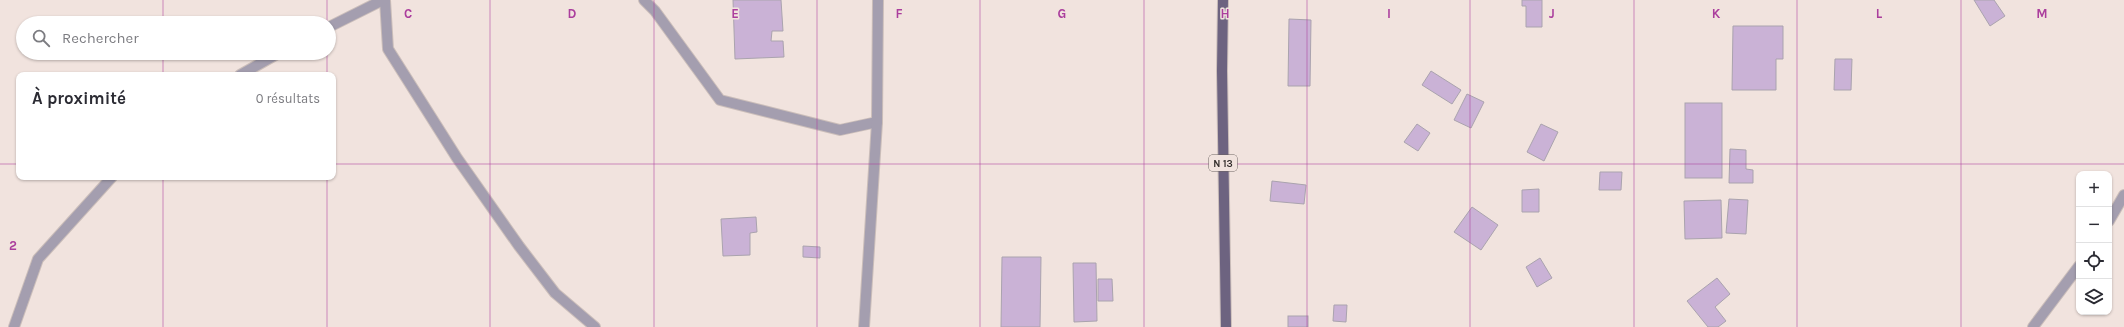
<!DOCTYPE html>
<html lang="fr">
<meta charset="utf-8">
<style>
body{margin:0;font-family:Karla,sans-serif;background:#f2f2f3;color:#2b2b33}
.controls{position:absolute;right:12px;bottom:12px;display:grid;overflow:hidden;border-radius:8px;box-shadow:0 1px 3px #0004}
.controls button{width:36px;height:36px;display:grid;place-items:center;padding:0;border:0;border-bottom:1px solid #e1e1e2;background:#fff;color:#2b2b33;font:20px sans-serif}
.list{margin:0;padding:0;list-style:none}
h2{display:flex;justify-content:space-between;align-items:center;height:52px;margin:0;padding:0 16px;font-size:17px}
h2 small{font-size:13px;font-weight:400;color:#7c7c81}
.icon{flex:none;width:22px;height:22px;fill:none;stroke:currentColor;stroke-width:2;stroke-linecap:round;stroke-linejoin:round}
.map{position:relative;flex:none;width:2124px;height:327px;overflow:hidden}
.search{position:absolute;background:#fff;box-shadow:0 1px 3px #0004;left:16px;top:16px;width:320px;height:44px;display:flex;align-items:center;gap:10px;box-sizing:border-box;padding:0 14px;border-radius:22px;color:#7c7c81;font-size:15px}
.panel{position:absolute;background:#fff;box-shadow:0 1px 3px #0004;left:16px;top:72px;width:320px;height:108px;border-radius:8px}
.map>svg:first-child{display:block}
.building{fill:#cab2d6;stroke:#aaa3ae}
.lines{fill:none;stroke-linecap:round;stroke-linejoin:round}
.minor-casing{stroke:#cbbeba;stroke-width:12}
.major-casing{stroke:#cbbeba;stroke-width:12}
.minor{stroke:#a49eaf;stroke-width:10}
.major{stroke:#6d6380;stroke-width:10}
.grid{fill:none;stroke:#ab3e9d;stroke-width:1;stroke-opacity:0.55}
.labels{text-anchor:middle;stroke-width:3;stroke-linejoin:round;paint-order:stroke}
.shield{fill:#f1e3de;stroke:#6b6360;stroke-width:1}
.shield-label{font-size:10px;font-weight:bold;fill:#312c2a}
.grid-label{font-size:13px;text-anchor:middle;font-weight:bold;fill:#ab3e9d;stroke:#f1e3de;stroke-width:3;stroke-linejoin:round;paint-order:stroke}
</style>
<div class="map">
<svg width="2124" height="327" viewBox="0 0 2124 327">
<rect width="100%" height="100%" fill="#f1e3de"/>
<g class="building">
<polygon points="733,0 781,0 783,31 772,31 771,41 783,41 784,57 735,59"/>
<polygon points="1522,0 1542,0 1542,27 1526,27 1526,6 1522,6"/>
<polygon points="1974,0 1994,0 2005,16 1990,26"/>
<polygon points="1289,19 1311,20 1310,86 1288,86"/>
<polygon points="1733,26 1783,26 1783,59 1776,59 1776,90 1732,90"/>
<polygon points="1835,59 1852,59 1851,90 1834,90"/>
<polygon points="1431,71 1461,90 1452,104 1422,85"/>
<polygon points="1467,94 1484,102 1471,128 1454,120"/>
<rect x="1685" y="103" width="37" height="75"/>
<polygon points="1417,124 1430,133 1418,151 1404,142"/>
<polygon points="1541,124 1558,132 1544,161 1527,152"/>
<polygon points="1730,149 1746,150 1746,169 1753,170 1753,183 1729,183"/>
<polygon points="1600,172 1622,172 1621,190 1599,190"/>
<polygon points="1272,181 1306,185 1304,204 1270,201"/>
<polygon points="1539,189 1539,212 1522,212 1522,190"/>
<polygon points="1729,199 1748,200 1746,234 1726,233"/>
<polygon points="1721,200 1722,238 1685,239 1684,201"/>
<polygon points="1472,207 1498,225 1481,250 1454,232"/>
<polygon points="756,217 757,232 750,233 750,255 723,256 721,219"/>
<polygon points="803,246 820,247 820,258 803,257"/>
<polygon points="1002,257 1041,257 1040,327 1001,327"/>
<polygon points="1540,258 1552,278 1537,287 1526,267"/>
<polygon points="1073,263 1096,263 1097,321 1074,322"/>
<polygon points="1717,278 1730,294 1715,307 1726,321 1718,327 1708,327 1687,301"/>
<polygon points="1098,279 1112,279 1113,301 1098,301"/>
<polygon points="1334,305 1347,305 1346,322 1333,321"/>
<rect x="1288" y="316" width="20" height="11"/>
</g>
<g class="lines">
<defs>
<g id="minor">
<polyline points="385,0 388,49 457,158 519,246 555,293 595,327"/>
<polyline points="644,0 655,11 720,100 840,130 877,122"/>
<polyline points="329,27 383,0"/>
<polyline points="240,75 279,53"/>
<polyline points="2109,221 2124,195"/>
<polyline points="14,327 38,259 112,177"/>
<polyline points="864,327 877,122 878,0"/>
<polyline points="2033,327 2079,266"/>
</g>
<polyline id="major" points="1223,0 1222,71 1226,327"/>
</defs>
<use href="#minor" class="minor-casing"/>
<use href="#major" class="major-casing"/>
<use href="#minor" class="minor"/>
<use href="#major" class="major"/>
</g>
<path class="grid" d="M163 0V23M327 0V23M490 0V327M654 0V327M817 0V327M980 0V327M1144 0V327M1307 0V327M1470 0V327M1634 0V327M1797 0V327M1961 0V327M163 53V75M327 53V75M0 164H19M333 164H2124M163 177V327M327 177V327"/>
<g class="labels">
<rect class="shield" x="1209" y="155" width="28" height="16" rx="3"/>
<g class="shield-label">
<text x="1223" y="167">N 13</text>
</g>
</g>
<g class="grid-label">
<text x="408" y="18">C</text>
<text x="572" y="18">D</text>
<text x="735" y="18">E</text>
<text x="899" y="18">F</text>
<text x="1062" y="18">G</text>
<text x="1225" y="18">H</text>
<text x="1389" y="18">I</text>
<text x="1552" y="18">J</text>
<text x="1716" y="18">K</text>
<text x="1879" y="18">L</text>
<text x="2042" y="18">M</text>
<text x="13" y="250">2</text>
</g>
</svg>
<div class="controls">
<button>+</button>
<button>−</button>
<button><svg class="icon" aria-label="locate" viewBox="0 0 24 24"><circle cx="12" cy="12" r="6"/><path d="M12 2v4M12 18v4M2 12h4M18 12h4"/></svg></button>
<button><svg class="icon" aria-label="layers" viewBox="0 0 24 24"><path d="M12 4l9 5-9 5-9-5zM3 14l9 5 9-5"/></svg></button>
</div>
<div class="search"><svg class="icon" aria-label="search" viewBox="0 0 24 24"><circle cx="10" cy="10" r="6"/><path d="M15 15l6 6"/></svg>Rechercher</div>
<section class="panel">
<h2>À proximité<small>0 résultats</small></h2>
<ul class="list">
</ul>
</section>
</div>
